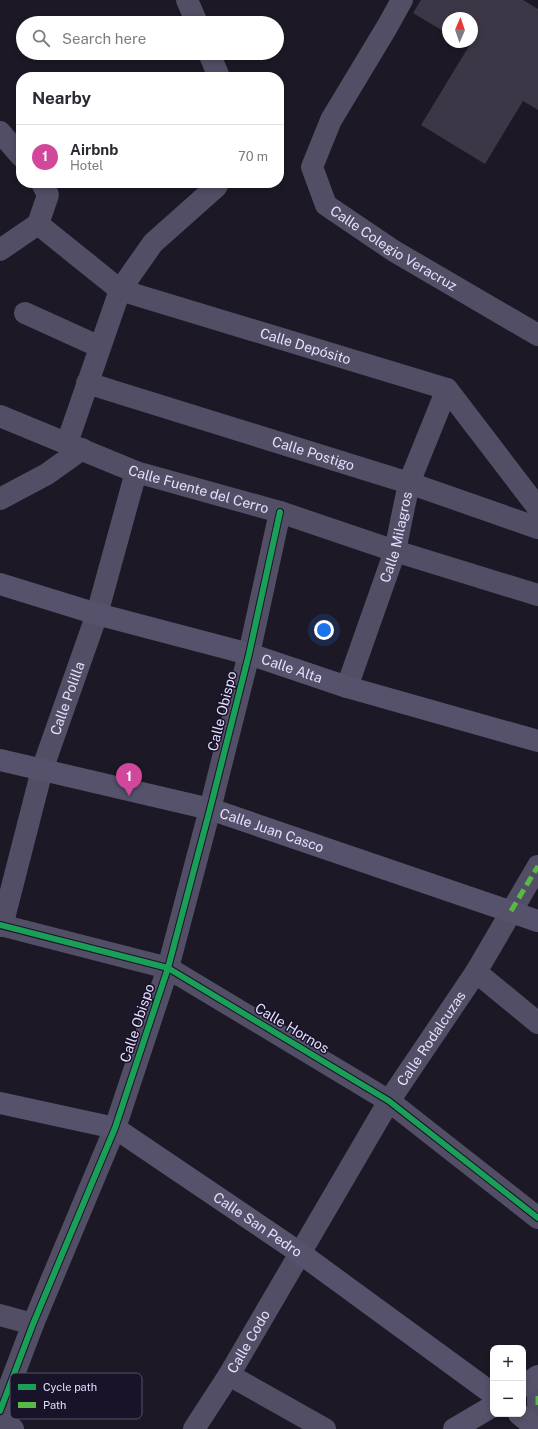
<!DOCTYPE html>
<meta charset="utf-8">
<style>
body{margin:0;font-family:"Public Sans",sans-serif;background:#f2f2f3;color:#2b2b33}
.controls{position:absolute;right:12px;bottom:12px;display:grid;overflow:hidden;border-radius:8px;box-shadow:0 2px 6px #0003}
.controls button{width:36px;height:36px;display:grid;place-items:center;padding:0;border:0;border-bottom:1px solid #e1e1e2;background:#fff;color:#2b2b33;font:20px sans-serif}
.compass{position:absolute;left:442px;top:12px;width:36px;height:36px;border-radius:50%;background:#fff;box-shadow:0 2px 6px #0003;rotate:2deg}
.you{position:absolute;left:324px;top:630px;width:14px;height:14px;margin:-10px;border:3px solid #fff;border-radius:50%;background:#1a73e8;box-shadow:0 0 0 6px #1a73e833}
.badge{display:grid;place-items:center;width:26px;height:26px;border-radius:50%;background:#7c3aed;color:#fff;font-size:13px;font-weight:700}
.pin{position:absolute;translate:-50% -33px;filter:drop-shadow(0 1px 2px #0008)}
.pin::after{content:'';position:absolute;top:21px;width:14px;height:12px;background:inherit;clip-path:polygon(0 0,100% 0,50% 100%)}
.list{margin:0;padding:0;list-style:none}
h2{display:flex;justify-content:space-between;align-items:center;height:52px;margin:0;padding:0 16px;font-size:17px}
h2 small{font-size:13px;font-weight:400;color:#7c7c81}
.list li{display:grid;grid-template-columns:26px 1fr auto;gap:12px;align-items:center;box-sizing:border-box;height:64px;padding:0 16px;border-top:1px solid #e1e1e2}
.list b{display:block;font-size:15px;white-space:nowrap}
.list p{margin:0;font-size:13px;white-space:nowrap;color:#7c7c81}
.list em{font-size:13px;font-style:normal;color:#7c7c81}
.icon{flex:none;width:22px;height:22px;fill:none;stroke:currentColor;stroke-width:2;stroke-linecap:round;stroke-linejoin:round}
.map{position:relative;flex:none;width:538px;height:1429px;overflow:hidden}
.search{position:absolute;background:#fff;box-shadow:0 2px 6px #0003;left:16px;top:16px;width:268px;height:44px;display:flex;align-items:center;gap:10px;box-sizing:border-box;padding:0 14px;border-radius:22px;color:#7c7c81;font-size:15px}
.panel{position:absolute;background:#fff;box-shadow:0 2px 6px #0003;left:16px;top:72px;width:268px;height:116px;border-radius:16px}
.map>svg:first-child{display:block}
.building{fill:#3b3746}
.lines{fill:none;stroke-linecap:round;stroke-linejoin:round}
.street{stroke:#524e65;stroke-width:22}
.secondary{stroke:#56526b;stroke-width:22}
.quiet{stroke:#58b947;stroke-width:5;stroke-dasharray:10 5;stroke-linecap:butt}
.cycleway-casing{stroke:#19132a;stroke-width:8}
.cycleway{stroke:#1a9f57;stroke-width:6}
.labels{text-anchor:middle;stroke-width:3;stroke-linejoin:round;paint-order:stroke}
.street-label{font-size:14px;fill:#e5defd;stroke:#19132a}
.key{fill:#19132a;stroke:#565069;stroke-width:1}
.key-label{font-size:11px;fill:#e5defd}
</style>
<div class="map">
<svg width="538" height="1429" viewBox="0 0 538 1429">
<rect width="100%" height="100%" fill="#1c1825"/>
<polygon class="building" points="421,0 523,0 538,9 538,110 523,101 485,164 421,125 469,46 462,42 472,42 472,18 448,18 448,34 413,13"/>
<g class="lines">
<g class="street">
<polyline points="187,0 197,23"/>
<path id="s1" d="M402 0 387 27 331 120 312 167 326 205 394 251 538 335"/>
<polyline points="209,53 219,77"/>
<polyline points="0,132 21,156"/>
<path id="s2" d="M38 224 120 290 447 389 538 508"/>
<polyline points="38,224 48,195 42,183"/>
<polyline points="0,250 38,224"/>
<polyline points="25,313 100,347"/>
<path id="s3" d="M87 383 409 483 538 528"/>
<path id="s4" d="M0 416 136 472 280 512 395 551 538 595"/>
<polyline points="67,443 120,290 153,243 216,187 218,183"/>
<polyline points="0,499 47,474 82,449"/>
<path id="s5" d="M347 687 395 551 409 483 447 389"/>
<polyline points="0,925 168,968 389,1101 538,1218"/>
<path id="s6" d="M2 926 42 770 97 614 136 472"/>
<polyline points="476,972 538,1023"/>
<polyline points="0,1315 33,1324"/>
<polyline points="229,1375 325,1429"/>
<polyline points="538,1396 538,1405"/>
<polyline points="0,1411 33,1324 115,1128 168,968 210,809 249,654 280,512"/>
<polyline points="0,1422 13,1429"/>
<path id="s7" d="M194 1429 229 1375 389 1101 476 972 538 866"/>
</g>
<g class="secondary">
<path id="s8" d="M0 584 97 614 249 654 347 687 538 741"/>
<path id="s9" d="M0 760 210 809 538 921"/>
<path id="s10" d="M0 1103 115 1128 300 1253 493 1394"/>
<polyline points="523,1386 538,1376"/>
<polyline points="519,1414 537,1429"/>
<polyline points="454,1429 493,1406"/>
</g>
<g class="quiet">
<polyline points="511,911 538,866"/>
<polyline points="538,1396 538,1405"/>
</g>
<defs>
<g id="cycleway">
<polyline points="0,925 168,968 389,1101 538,1218"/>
<polyline points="0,1411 33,1324 115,1128 168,968 210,809 249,654 280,512"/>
</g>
</defs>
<use href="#cycleway" class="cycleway-casing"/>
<use href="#cycleway" class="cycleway"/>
</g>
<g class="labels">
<g class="street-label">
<text dy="5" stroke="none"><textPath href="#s1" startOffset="311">Calle Colegio Veracruz</textPath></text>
<text dy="5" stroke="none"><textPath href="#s2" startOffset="299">Calle Depósito</textPath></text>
<text dy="5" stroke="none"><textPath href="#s3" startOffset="237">Calle Postigo</textPath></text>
<text dy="5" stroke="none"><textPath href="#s4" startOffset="212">Calle Fuente del Cerro</textPath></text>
<text dy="5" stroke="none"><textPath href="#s5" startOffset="158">Calle Milagros</textPath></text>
<text dy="5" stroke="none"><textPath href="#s8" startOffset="304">Calle Alta</textPath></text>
<text dy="5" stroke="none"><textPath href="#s6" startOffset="237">Calle Polilla</textPath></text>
<text transform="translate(222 711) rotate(-76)" y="5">Calle Obispo</text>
<text dy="5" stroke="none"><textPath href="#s9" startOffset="281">Calle Juan Casco</textPath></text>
<text transform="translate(137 1023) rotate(-72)" y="5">Calle Obispo</text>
<text transform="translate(292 1028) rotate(31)" y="5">Calle Hornos</text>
<text dy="5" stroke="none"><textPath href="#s7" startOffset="457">Calle Rodalcuzas</textPath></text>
<text dy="5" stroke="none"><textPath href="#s10" startOffset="290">Calle San Pedro</textPath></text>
<text dy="5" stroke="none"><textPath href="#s7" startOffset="103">Calle Codo</textPath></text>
</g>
</g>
<rect x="10" y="1373" width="132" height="46" rx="6" class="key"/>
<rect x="18" y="1384" width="18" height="6" fill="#1a9f57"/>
<rect x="18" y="1402" width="18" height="6" fill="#58b947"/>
<g class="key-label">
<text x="43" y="1391">Cycle path</text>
<text x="43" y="1409">Path</text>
</g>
</svg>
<div class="controls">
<button>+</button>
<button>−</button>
</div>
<svg class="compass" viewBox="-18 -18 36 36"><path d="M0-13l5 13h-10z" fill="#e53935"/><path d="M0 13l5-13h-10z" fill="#7c7c81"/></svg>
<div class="you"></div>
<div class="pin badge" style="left:129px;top:796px;background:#d1479c">1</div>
<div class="search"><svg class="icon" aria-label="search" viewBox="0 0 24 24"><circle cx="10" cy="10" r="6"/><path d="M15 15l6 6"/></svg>Search here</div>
<section class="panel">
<h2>Nearby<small></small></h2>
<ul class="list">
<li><span class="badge" style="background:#d1479c">1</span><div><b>Airbnb</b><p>Hotel</p></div><em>70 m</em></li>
</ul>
</section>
</div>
